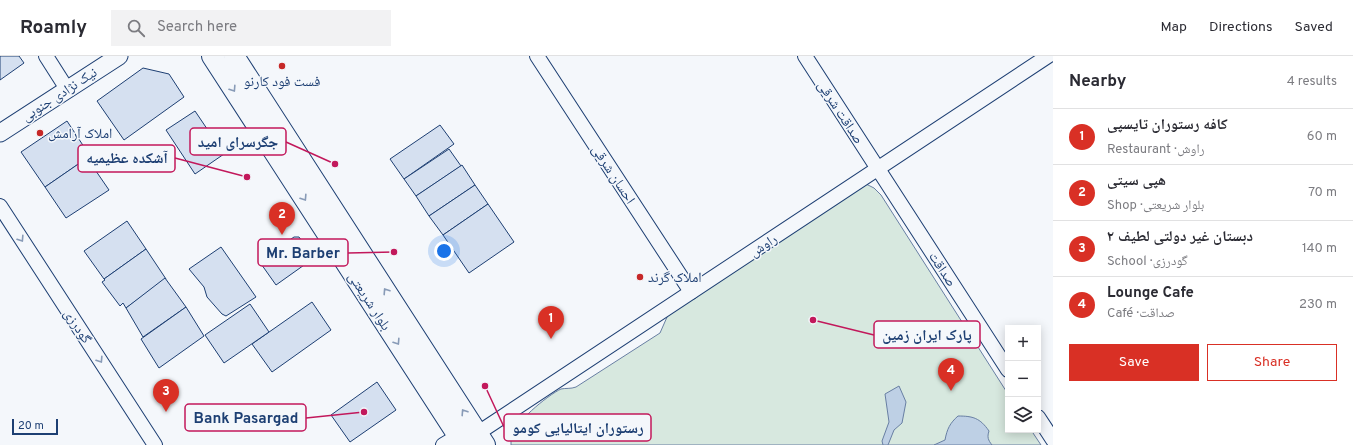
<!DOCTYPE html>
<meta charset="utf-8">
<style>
body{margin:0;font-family:Overpass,"Noto Naskh Arabic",sans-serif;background:#f2f2f3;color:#2b2b33}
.controls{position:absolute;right:12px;bottom:12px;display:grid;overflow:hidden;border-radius:0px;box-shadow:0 2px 10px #0003}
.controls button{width:36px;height:36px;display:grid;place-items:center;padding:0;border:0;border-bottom:1px solid #e1e1e2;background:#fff;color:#2b2b33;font:20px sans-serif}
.scale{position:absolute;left:12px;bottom:10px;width:46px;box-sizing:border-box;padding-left:4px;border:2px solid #1d3f73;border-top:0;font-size:11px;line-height:14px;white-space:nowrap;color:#1d3f73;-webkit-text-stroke:3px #f4f7fb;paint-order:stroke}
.you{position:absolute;left:444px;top:195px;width:14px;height:14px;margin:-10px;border:3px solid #fff;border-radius:50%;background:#1a73e8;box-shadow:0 0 0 6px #1a73e833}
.badge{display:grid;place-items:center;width:26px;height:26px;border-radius:50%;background:#d93025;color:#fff;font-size:13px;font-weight:700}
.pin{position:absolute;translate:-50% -33px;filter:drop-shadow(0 1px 2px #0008)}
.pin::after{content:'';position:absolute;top:21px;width:14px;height:12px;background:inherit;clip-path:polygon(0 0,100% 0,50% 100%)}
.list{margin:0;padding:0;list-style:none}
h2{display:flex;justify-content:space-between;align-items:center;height:52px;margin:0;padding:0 16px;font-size:17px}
h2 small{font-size:13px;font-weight:400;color:#7c7c81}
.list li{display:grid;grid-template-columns:26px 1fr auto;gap:12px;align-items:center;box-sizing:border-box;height:56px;padding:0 16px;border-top:1px solid #e1e1e2}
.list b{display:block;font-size:15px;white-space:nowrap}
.list p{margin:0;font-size:13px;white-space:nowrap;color:#7c7c81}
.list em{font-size:13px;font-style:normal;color:#7c7c81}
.actions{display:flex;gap:8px;padding:12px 16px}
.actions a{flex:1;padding:9px 0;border:1px solid #d93025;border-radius:0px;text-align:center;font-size:14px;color:#d93025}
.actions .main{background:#d93025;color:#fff}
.icon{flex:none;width:22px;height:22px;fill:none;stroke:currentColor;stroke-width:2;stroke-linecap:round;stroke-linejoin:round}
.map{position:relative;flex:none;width:1053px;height:389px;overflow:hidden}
header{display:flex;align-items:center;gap:24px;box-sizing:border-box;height:56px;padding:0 20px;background:#fff;border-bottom:1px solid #e1e1e2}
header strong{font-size:19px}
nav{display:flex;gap:22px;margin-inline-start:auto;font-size:14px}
.search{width:280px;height:36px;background:#f2f2f3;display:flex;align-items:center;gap:10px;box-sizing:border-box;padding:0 14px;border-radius:0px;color:#7c7c81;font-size:15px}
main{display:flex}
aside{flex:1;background:#fff}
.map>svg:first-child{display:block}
.green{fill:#d7e8df;stroke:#687fa3}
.water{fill:#bed0e5;stroke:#687fa3}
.building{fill:#d5e0f0;stroke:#1d3f73}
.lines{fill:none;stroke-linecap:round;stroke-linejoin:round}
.minor-casing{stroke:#1d3f73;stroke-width:16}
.tertiary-casing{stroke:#1d3f73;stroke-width:19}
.secondary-casing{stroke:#1d3f73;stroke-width:22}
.minor{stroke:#f4f7fb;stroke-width:14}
.tertiary{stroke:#f4f7fb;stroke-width:17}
.secondary{stroke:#f4f7fb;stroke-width:20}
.oneway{stroke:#889bb7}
.poi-dot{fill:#c62828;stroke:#f4f7fb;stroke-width:1.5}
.labels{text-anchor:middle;stroke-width:3;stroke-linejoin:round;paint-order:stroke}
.poi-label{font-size:14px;fill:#1d3f73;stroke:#f4f7fb;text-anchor:start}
.street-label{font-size:14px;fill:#1d3f73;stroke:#f4f7fb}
.leader{fill:none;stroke:#c2185b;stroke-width:1.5}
.callout-dot{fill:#c2185b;stroke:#f4f7fb;stroke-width:1.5}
.callout{fill:#f4f7fb;stroke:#c2185b;stroke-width:1.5}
.callout-label{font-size:15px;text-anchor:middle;font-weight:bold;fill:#1d3f73}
</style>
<header>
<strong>Roamly</strong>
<div class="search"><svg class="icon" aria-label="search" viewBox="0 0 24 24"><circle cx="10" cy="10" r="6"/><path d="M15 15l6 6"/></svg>Search here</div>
<nav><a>Map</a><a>Directions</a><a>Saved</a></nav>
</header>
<main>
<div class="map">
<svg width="1053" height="389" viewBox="0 0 1053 389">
<rect width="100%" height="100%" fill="#f4f7fb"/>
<path class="green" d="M866 128 874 132 881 139 1008 338V374H1031L1041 389H511C511 387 511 385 511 383 512 368 548 339 561 333 565 332 571 333 576 331L660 277 671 252Z"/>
<g class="water">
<polygon points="899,330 906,346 902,367 894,374 888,389 883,389 882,385 889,366 885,338"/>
<path d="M958 360C973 360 980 362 989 375 987 381 988 384 992 389H934L945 384C947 373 950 367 958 360Z"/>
</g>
<g class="building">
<polygon points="0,0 19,0 24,7 0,24"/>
<polygon points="143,12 169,18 184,41 124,84 97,45"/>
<polygon points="195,55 224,98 195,118 166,74"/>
<polygon points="67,65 90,100 45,131 21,96"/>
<polygon points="440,69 454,88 404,123 390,103"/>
<polygon points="449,93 461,110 416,140 404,123"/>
<polygon points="87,102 109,134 66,162 45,131"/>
<polygon points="462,109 475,129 429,160 416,140"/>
<polygon points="475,129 488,148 443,179 429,160"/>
<polygon points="488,148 514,186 469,217 443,179"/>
<polygon points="127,165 146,193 104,223 84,195"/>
<polygon points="294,181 299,181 314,202 276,229 259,205"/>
<polygon points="221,191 256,241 226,260 222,258 207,241 204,231 189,213"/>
<polygon points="146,193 166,223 126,252 123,247 120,250 102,226 105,224 104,223"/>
<polygon points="165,222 186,251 143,281 126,252"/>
<polygon points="312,246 331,274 272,316 252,288"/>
<polygon points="250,248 269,276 224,307 205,279"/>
<polygon points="186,251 204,280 159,312 141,283"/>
<polygon points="377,326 396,354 350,386 331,359"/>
</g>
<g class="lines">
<defs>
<g id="minor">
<polyline points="46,0 67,33"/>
<polyline points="537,0 691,236"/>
<polyline points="805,0 1008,314"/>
<polyline points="0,150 155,389"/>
<polyline points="1038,361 1053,384"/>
<polyline points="478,377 1048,0"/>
<polyline points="443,389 458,380"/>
</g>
<polyline id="tertiary" points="0,77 119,0"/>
<g id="secondary">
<polyline points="212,0 464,389"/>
<polyline points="234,0 485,389"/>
</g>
</defs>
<use href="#minor" class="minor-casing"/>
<use href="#tertiary" class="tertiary-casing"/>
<use href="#secondary" class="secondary-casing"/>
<use href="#minor" class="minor"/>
<use href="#tertiary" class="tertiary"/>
<use href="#secondary" class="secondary"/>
</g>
<defs><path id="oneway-chevron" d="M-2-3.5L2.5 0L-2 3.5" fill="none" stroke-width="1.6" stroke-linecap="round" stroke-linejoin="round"/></defs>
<g class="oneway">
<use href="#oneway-chevron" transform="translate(233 33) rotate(57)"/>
<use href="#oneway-chevron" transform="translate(304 142) rotate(57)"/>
<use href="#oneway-chevron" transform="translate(21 183) rotate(57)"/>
<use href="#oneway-chevron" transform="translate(386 235) rotate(-123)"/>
<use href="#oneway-chevron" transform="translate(397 286) rotate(57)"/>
<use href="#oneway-chevron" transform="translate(100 304) rotate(57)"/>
<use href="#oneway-chevron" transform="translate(464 356) rotate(-123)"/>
</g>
<g class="poi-dot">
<circle cx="282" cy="10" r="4"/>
<circle cx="40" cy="77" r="4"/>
<circle cx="640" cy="221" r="4"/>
</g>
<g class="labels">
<g class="poi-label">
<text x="282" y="30" text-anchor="middle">فست فود کارنو</text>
<text x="48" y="82">املاک آرامش</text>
<text x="648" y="226">املاک گرند</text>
</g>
<g class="street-label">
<text transform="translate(59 38) rotate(-33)" y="5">نیک نژادی جنوبی</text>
<text transform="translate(841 56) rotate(57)" y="5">صداقت شرقی</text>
<text transform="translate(614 118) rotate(57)" y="5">احسان شرقی</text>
<text transform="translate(763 189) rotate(-33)" y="5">راوش</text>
<text transform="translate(943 213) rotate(57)" y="5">صداقت</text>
<text transform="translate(370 245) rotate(57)" y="5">بلوار شریعتی</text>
<text transform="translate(78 270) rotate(57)" y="5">گودرزی</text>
</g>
</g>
<path class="leader" d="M335 108L286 86M247 121L175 102M394 196L348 197M813 264L874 279M364 356L306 362M485 330L504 371"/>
<g class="callout-dot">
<circle cx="335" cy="108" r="4"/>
<circle cx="247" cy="121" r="4"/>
<circle cx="394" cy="196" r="4"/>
<circle cx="813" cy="264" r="4"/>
<circle cx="364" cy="356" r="4"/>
<circle cx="485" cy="330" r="4"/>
</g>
<g class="callout">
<rect x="190" y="72" width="96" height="27" rx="4"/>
<rect x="78" y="89" width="97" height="27" rx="4"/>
<rect x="258" y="183" width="90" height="27" rx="4"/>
<rect x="874" y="265" width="106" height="27" rx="4"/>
<rect x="185" y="348" width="121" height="27" rx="4"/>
<rect x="504" y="358" width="147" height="27" rx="4"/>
</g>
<g class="callout-label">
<text x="238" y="91">جگرسرای امید</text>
<text x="127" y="107">آشکده عظیمیه</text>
<text x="303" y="202">Mr. Barber</text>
<text x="927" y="284">پارک ایران زمین</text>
<text x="246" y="367">Bank Pasargad</text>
<text x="578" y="377">رستوران ایتالیایی کومو</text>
</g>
</svg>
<div class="controls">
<button>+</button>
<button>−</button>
<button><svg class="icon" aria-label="layers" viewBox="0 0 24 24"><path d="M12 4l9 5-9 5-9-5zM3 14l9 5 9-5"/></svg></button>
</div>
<div class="scale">20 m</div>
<div class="you"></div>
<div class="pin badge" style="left:551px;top:283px">1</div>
<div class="pin badge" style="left:282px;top:179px">2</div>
<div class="pin badge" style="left:166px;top:356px">3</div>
<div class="pin badge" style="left:951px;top:335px">4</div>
</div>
<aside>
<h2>Nearby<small>4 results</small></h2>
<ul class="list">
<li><span class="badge">1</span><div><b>کافه رستوران تایسپی</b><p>Restaurant · راوش</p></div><em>60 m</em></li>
<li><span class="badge">2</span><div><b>هپی سیتی</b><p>Shop · بلوار شریعتی</p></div><em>70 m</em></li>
<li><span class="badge">3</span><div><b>دبستان غیر دولتی لطیف ۲</b><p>School · گودرزی</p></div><em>140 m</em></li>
<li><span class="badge">4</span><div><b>Lounge Cafe</b><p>Café · صداقت</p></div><em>230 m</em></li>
</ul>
<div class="actions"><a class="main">Save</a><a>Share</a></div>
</aside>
</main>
